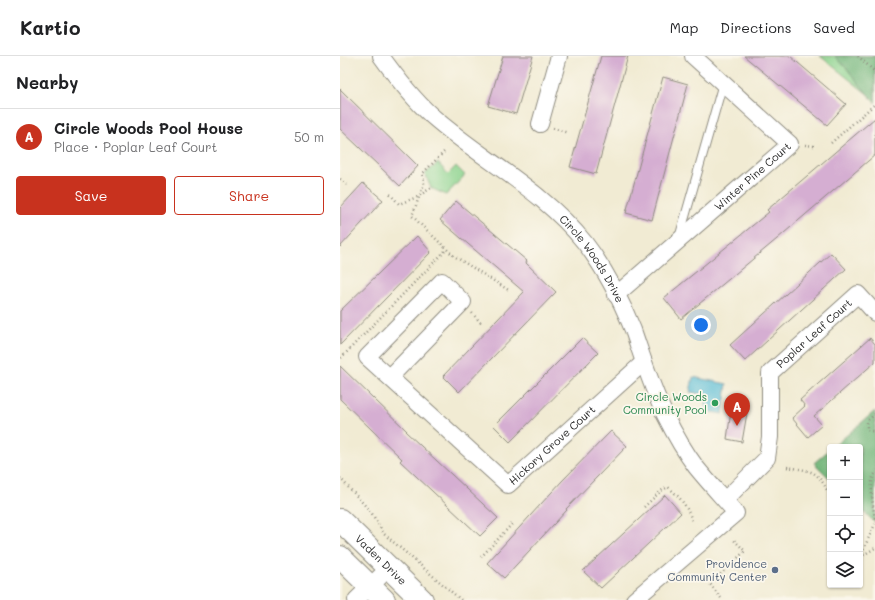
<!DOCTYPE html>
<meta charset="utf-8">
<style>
body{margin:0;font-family:Mali,sans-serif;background:#f2f2f2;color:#202124}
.controls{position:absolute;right:12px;bottom:12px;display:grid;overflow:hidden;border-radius:4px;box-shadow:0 1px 3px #0004}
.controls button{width:36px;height:36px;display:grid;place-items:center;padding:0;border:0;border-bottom:1px solid #e0e0e0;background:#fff;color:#202124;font:20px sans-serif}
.you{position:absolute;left:361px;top:269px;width:14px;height:14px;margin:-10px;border:3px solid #fff;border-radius:50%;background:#1a73e8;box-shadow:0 0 0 6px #1a73e833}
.badge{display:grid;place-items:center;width:26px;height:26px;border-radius:50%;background:#c8321e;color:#fff;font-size:13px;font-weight:700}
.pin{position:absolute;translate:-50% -33px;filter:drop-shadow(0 1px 2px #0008)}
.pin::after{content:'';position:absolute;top:21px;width:14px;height:12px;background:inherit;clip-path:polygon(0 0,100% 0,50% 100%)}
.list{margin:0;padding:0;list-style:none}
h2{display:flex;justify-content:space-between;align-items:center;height:52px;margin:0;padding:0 16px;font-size:17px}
h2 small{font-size:13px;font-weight:400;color:#757577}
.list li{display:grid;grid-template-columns:26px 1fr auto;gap:12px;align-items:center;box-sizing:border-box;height:56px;padding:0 16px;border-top:1px solid #e0e0e0}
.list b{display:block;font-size:15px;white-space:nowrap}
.list p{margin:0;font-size:13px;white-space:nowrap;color:#757577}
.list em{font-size:13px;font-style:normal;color:#757577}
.actions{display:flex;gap:8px;padding:12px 16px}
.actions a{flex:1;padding:9px 0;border:1px solid #c8321e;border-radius:4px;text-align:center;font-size:14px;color:#c8321e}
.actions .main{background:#c8321e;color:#fff}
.icon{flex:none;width:22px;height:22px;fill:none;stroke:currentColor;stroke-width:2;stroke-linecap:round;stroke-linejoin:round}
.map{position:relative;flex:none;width:535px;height:544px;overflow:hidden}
header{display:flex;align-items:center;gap:24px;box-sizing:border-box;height:56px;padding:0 20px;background:#fff;border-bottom:1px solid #e0e0e0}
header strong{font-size:19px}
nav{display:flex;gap:22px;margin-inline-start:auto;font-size:14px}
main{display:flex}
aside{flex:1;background:#fff}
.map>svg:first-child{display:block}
.green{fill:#8cd38e;stroke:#5c7f5c}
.forest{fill:#71b579;stroke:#4e7052}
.water{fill:#56bbd4;stroke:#407380}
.building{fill:#d5aed2}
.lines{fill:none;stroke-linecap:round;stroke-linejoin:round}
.lane-casing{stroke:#8e8b7f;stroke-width:10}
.street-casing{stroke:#8e8b7f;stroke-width:18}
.secondary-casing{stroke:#8e8b7f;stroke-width:24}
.path{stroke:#8e8b7f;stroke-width:2.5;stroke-dasharray:1 3;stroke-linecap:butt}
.lane{stroke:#fff;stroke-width:8}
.street{stroke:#fff;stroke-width:16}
.secondary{stroke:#fff;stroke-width:22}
.leisure-dot{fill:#2e9e5b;stroke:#fbf7ec;stroke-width:1.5}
.service-dot{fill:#5c6f8a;stroke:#fbf7ec;stroke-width:1.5}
.labels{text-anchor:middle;stroke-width:3.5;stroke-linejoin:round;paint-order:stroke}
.street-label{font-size:11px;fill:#2b2b2b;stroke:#fbf7ec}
.leisure-label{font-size:11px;fill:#27864d;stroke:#fbf7ec;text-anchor:end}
.service-label{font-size:11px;fill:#4e5e75;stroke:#fbf7ec;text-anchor:end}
</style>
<header>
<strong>Kartio</strong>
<nav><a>Map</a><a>Directions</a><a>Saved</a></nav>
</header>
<main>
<aside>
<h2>Nearby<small></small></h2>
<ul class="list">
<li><span class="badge">A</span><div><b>Circle Woods Pool House</b><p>Place · Poplar Leaf Court</p></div><em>50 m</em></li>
</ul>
<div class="actions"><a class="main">Save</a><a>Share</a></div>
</aside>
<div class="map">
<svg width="535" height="544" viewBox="0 0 535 544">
<rect width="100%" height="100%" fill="#fbf7ec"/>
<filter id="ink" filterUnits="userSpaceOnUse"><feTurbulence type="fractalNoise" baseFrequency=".025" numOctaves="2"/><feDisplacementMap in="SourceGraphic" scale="8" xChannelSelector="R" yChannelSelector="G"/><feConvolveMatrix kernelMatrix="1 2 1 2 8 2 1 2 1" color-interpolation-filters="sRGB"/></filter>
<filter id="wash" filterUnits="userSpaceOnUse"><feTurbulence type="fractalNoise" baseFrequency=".012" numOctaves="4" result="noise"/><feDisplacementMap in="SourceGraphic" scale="16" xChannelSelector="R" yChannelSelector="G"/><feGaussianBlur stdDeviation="0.9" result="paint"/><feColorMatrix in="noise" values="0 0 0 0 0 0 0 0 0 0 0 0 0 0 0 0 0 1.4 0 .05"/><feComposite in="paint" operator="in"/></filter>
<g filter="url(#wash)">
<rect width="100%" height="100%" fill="#f1ebd3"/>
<g class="green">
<polygon points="480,0 535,0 535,44"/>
<polygon points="98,107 108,118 116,110 125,119 106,139 91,132 85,118"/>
</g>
<g class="forest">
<polygon points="495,0 535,0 535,47 507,13"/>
<polygon points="535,355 535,467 520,452 520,391 493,391"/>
<polygon points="490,393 490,423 474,407"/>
</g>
<polygon class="water" points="353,321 387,328 383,358 365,355 367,339 350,336"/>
<g id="blocks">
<g class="building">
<polygon points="163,0 193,0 176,58 148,50"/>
<polygon points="261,0 288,0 256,118 230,111"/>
<polygon points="404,0 450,0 506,48 487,69"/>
<polygon points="323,21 348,28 312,164 286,157"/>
<polygon points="0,33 78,110 60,130 0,73"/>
<polygon points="535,62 535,99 437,183 341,263 324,242 429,156 427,154"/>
<polygon points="23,127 43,144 0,191 0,152"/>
<polygon points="116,145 187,205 186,207 216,236 119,336 103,320 184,236 100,164"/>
<polygon points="77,180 91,196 0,289 0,255"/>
<polygon points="491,197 506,213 405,305 390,289"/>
<polygon points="242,282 258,297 170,386 154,370"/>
<polygon points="530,282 535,288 535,306 474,360 482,369 468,381 452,362 465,350 460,344"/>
<polygon points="0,310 67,375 66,376 158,462 140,480 60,405 62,403 0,343"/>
<polygon points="391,355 407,357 402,386 387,383"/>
<polygon points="271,375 287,390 226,453 227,454 164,522 147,507 222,425"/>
<polygon points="325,439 341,457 261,532 243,515"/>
</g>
</g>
</g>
<g filter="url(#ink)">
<use href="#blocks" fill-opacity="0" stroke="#8e8b7f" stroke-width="1"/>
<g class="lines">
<defs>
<polyline id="lane" points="339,182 383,27"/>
<g id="street">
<path id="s1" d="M41 0C56 21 72 42 92 60 142 104 203 134 245 187 265 213 281 244 293 274 303 303 312 332 325 359 334 377 344 395 356 411 369 427 383 442 396 457L294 544"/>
<polyline points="200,68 219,0"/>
<path id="s2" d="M276 239 450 88 353 0"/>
<path id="s3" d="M50 321 123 246 102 225 27 301 168 429 304 306"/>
<path id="s4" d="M385 444 427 402 430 381V317L518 238 535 257"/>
<polyline points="16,544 49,512"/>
</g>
<g id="secondary">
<path id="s5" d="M0 464 82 544"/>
<polyline points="0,501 44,544"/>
</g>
</defs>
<use href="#lane" class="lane-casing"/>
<use href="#street" class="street-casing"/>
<use href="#secondary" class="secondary-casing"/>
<g class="path">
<polyline points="518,0 535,16"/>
<polyline points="213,72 228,77"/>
<polyline points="491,87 535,48"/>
<polyline points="465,89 474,90"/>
<polyline points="104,96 82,118 84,124 84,128 72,160 114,200 170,235"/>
<polyline points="0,123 7,129"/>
<polyline points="50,138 59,148 77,141 91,132"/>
<polyline points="132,257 141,267"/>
<polyline points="1,302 107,193"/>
<polyline points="535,358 527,365 527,374 535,376"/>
<path d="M447 411C470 415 477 413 488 436"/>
<path d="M535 418C528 426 534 454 535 464"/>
<polyline points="0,422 31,456 44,478 121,544"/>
<path d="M304 451 321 435 328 431C341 442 347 450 352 465"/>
<polyline points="141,501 173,467"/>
<polyline points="520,501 535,468"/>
<polyline points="520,501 535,492"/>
<polyline points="381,542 370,528 405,495 394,484"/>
</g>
<use href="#lane" class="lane"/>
<use href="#street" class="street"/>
<use href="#secondary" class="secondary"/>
</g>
</g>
<circle class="leisure-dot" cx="375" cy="347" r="4"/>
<circle class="service-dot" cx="435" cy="514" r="4"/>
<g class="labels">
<g class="street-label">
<text dy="4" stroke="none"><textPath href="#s2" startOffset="181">Winter Pine Court</textPath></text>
<text dy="4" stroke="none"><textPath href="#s1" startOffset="295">Circle Woods Drive</textPath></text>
<text dy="4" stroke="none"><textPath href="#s4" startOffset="204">Poplar Leaf Court</textPath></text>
<text dy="4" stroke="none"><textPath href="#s3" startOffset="491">Hickory Grove Court</textPath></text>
<text dy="4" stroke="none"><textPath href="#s5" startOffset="57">Vaden Drive</textPath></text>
</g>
<g class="leisure-label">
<text x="367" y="345">Circle Woods<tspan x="367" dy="13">Community Pool</tspan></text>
</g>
<g class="service-label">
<text x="427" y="512">Providence<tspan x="427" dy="13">Community Center</tspan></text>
</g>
</g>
</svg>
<div class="controls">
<button>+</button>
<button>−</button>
<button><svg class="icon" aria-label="locate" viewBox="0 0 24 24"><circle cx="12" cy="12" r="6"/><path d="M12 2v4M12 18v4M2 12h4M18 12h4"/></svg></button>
<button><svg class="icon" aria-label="layers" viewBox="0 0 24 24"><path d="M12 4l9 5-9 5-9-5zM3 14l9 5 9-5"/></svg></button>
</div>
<div class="you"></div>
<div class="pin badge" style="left:397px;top:370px">A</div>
</div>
</main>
